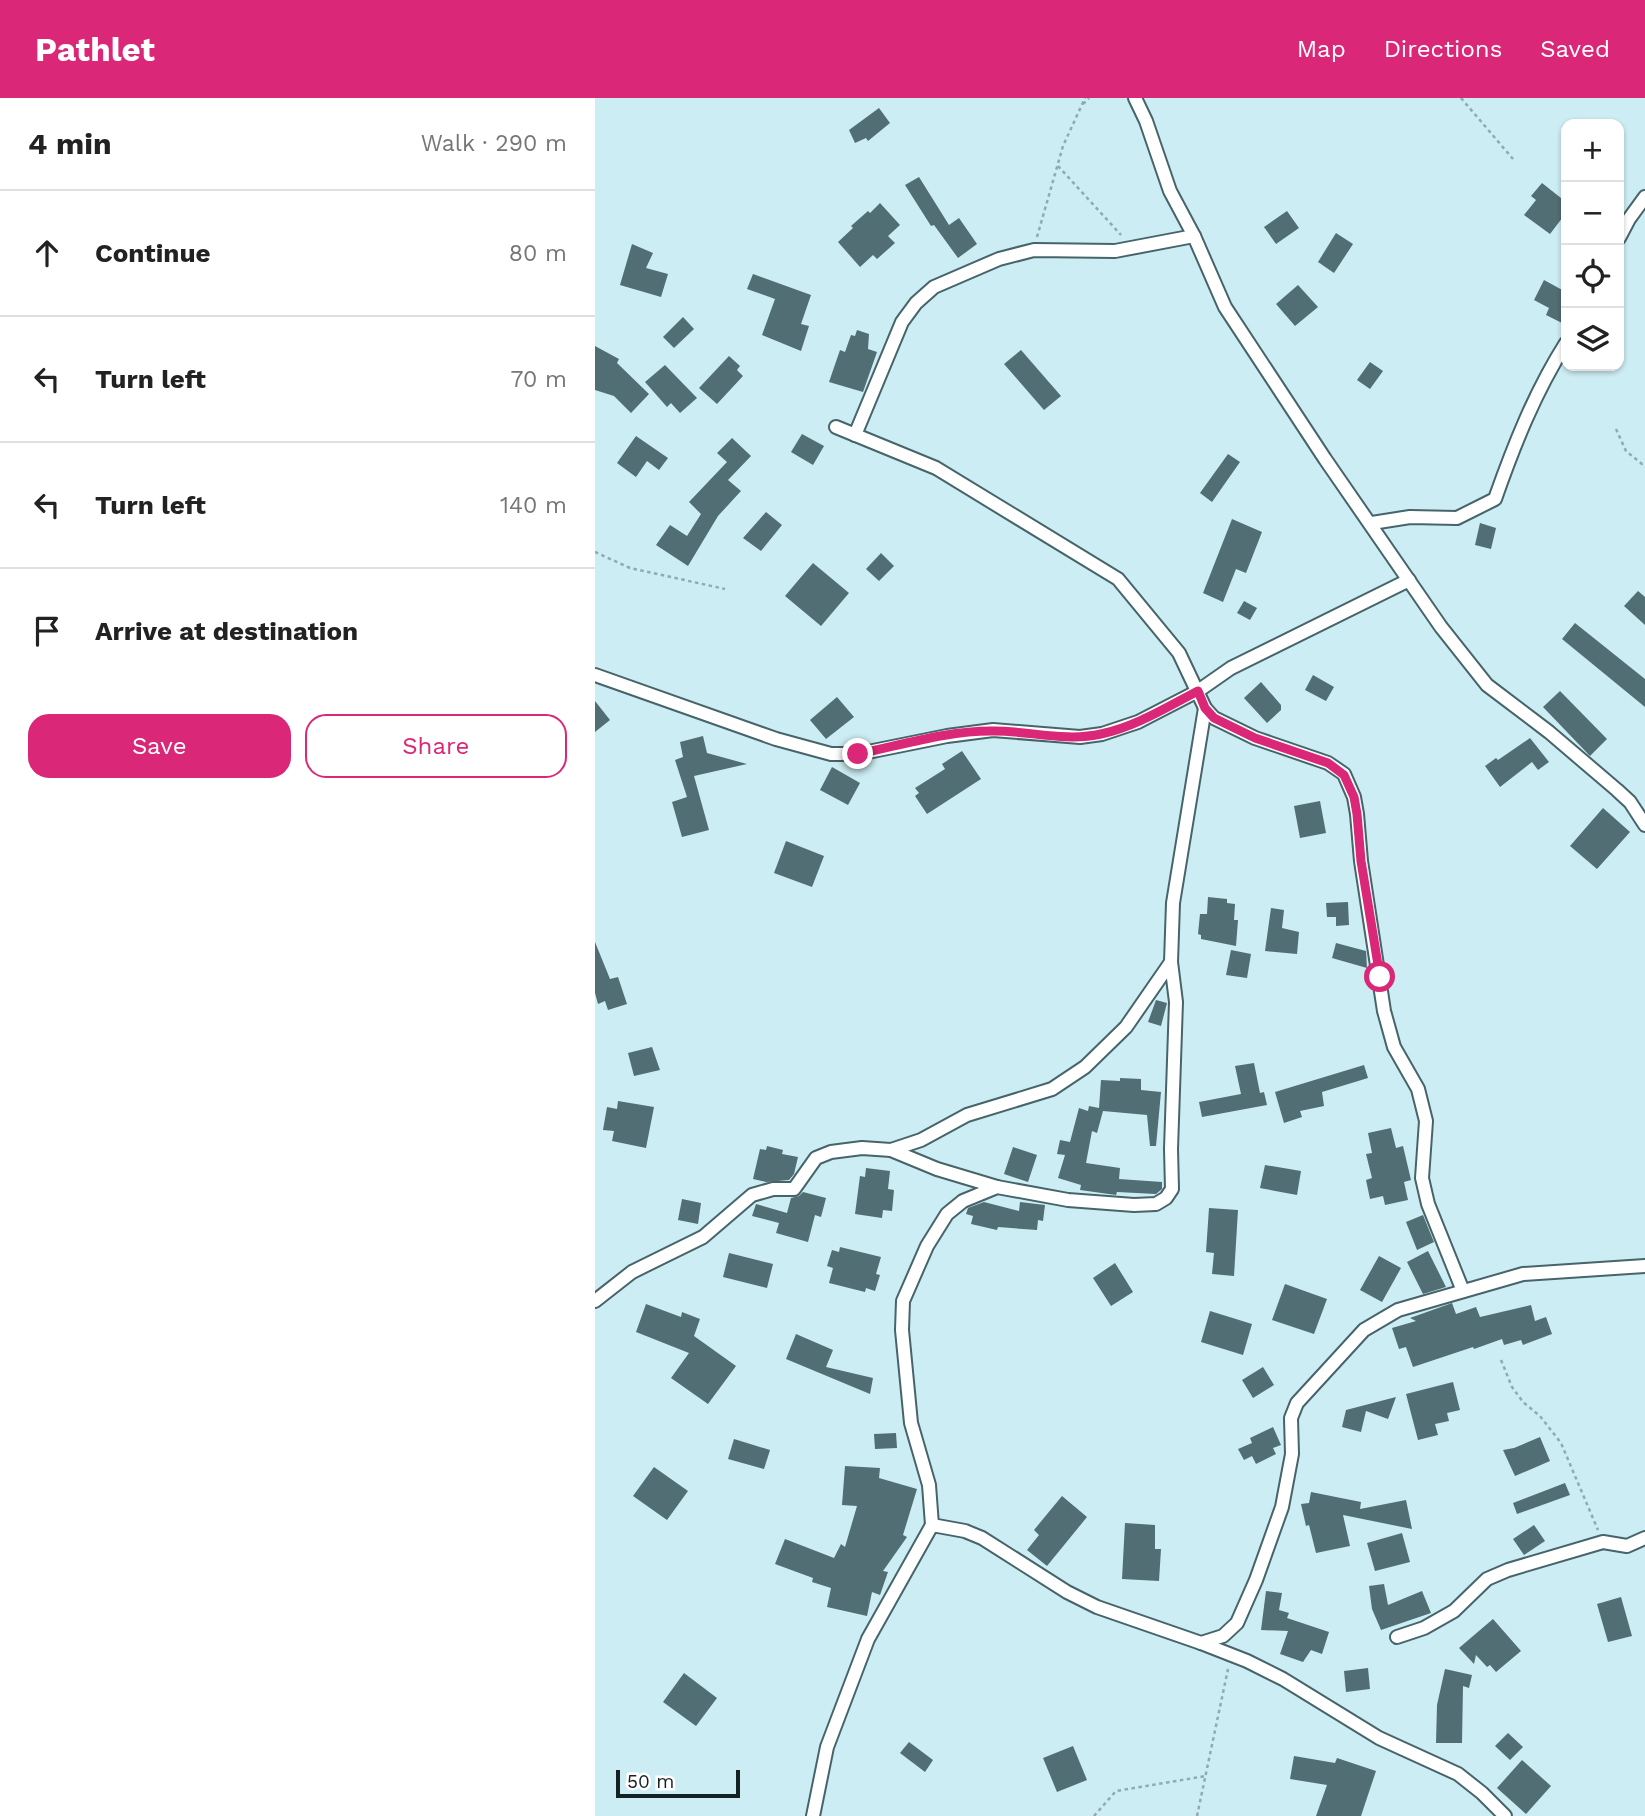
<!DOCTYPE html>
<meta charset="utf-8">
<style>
body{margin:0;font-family:"Work Sans",sans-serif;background:#f6f6f6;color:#222}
.controls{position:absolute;right:21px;top:21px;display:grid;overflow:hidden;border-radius:14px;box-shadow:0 2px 5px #0004}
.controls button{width:63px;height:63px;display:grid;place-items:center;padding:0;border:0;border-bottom:2px solid #e0e0e0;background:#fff;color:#222;font:35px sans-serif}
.scale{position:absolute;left:21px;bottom:18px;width:124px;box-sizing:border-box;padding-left:7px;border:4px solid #152224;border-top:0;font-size:19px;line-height:24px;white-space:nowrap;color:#152224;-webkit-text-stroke:5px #fff;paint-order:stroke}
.stop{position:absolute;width:21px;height:21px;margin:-16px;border:5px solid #db2777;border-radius:50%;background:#fff}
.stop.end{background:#db2777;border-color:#fff;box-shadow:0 2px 7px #0008}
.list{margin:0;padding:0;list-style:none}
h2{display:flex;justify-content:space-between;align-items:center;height:91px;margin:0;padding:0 28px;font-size:30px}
h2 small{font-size:23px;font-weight:400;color:#767676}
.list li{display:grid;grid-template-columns:46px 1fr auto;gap:21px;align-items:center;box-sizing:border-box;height:126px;padding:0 28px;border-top:2px solid #e0e0e0}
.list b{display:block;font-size:26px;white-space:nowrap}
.list em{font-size:23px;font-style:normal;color:#767676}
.actions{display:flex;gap:14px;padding:21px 28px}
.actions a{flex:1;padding:16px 0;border:2px solid #db2777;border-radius:21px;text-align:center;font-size:24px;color:#db2777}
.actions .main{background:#db2777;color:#fff}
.icon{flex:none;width:38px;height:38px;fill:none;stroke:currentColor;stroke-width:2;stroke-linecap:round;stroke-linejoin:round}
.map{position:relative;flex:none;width:1050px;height:1718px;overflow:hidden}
header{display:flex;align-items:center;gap:42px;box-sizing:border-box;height:98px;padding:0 35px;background:#db2777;color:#fff}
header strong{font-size:33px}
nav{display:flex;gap:38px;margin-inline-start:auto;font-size:24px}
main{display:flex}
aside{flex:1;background:#fff}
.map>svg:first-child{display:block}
.building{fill:#506e74}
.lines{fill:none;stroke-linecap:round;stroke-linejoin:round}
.minor-casing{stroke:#46646a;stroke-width:16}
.path{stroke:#90aaaf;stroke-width:2.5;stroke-dasharray:3.5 3.5;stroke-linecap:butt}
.minor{stroke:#fff;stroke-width:12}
.route{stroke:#db2777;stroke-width:9}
</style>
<header>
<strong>Pathlet</strong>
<nav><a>Map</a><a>Directions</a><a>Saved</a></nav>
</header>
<main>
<aside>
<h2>4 min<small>Walk · 290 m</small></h2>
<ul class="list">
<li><svg class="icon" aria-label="ahead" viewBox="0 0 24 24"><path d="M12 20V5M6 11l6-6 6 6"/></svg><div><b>Continue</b></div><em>80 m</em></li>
<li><svg class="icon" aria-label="left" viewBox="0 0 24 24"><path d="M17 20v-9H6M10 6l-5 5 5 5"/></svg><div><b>Turn left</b></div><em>70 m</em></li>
<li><svg class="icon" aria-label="left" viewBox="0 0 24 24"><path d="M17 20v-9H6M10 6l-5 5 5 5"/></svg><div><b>Turn left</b></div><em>140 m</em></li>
<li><svg class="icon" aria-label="arrive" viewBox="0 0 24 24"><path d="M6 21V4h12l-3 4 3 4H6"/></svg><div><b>Arrive at destination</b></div></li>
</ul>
<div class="actions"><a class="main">Save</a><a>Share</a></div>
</aside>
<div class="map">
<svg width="1050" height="1718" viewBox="0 0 1050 1718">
<rect width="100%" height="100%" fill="#ccedf3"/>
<g class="building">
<polygon points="284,10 295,25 273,43 271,40 260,45 254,32"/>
<polygon points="324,79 354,127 364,120 382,146 363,160 339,127 336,128 310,87"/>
<polygon points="947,85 971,104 971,115 955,136 929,117 941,102 936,98"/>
<polygon points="285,105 305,127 293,138 300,145 282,161 278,157 265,169 243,144 258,130 256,128 273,113 275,115"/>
<polygon points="692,113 704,130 681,146 669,129"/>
<polygon points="741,135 758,146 739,175 723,164"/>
<polygon points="37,146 58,155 51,170 73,176 66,199 25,187"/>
<polygon points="158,176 216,197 206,226 214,228 206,253 167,237 180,201 152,191"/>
<polygon points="949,182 971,194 971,227 951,217 954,210 939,202"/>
<polygon points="703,187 723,209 700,228 681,206"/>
<polygon points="88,219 99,231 79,250 68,239"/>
<polygon points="262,232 274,236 273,251 282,254 268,294 234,284 245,252 250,254 256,237 260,238"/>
<polygon points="0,248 24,261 22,265 54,296 36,315 19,298 0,292"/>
<polygon points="426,252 466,298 449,312 409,266"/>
<polygon points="134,258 145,268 142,272 148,278 122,306 104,290"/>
<polygon points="775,264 788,273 775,291 762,282"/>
<polygon points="70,267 102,300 85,315 76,305 72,309 50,284"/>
<polygon points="207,336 229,348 218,367 196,354"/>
<polygon points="41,338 73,360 64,372 52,363 41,379 22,365"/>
<polygon points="137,340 156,358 133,382 146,393 123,418 93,468 61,447 75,427 92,438 106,416 94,404 132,364 122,355"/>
<polygon points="633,356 645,364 617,404 605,395"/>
<polygon points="171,414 187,427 166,453 148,440"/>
<polygon points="637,421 667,434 651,475 641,471 628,504 608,495"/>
<polygon points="885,425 901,430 896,451 880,447"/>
<polygon points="286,455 299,468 284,483 271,471"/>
<polygon points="218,465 254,495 226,528 190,498"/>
<polygon points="1043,493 1050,499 1050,527 1029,508"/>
<polygon points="649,503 662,510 655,522 642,515"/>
<polygon points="980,525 1050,581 1050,609 967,541"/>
<polygon points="718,577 739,589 731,603 710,592"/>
<polygon points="666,584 686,607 686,612 672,625 649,600"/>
<polygon points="965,593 1012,641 995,658 948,609"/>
<polygon points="242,599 259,619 231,641 215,622"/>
<polygon points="0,603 15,622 0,634"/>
<polygon points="108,638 112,655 152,666 99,678 114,732 87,739 77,704 92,699 80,662 88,659 85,644"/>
<polygon points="935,640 954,664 943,672 937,664 905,689 890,668 901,660 903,662"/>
<polygon points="367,653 386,681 332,716 320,698 324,695 320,690 350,671 347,666"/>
<polygon points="237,669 265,685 253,707 225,692"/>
<polygon points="725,703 731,735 705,740 699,708"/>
<polygon points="1008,710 1035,734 1002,771 975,748"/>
<polygon points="191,743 229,758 217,789 179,775"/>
<polygon points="613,799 632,801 632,805 640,806 639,822 643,822 641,848 606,841 606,837 603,836 605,816 612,816"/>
<polygon points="753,804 754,827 741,828 741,819 732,819 731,805"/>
<polygon points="676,810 689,812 687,830 704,834 702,856 670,853"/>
<polygon points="0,844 15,881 23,879 32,906 13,912 10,903 3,906 0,895"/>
<polygon points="741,845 771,853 772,870 737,860"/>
<polygon points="636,852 656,856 652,880 631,877"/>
<polygon points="561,902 572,905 566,928 553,924"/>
<polygon points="57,949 65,972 39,978 33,955"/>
<polygon points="659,965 665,995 669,994 672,1007 607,1019 604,1004 646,996 640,968"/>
<polygon points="769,967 773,980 727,994 729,1008 705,1013 707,1019 689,1025 680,994"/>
<polygon points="525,980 546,981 546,992 566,994 561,1048 555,1048 552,1017 508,1013 502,1035 497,1033 491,1065 525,1070 524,1081 567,1084 567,1091 561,1096 522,1094 521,1097 485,1092 486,1087 463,1080 470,1057 462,1056 465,1042 475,1044 484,1010 493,1013 494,1008 504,1010 506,982 525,983"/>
<polygon points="23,1003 59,1009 51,1050 17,1043 19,1033 8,1032 12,1009 22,1011"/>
<polygon points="796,1030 801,1050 808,1048 816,1082 809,1084 813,1102 790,1107 788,1098 775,1101 771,1082 777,1080 771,1056 777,1055 773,1035"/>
<polygon points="172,1048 188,1052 187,1056 203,1059 199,1076 194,1082 171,1084 158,1081 165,1051 171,1052"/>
<polygon points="418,1049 442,1057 433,1084 409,1076"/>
<polygon points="670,1067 706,1073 702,1097 665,1090"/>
<polygon points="271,1070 295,1073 293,1091 299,1092 297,1113 288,1112 287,1120 260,1116 265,1078 270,1079"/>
<polygon points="208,1094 231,1100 226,1119 220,1117 213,1144 181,1135 184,1125 157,1118 161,1106 192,1115 196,1100 204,1098"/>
<polygon points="87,1101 106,1105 103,1126 83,1122"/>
<polygon points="389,1104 424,1113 425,1104 450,1107 448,1123 443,1122 442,1132 403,1129 402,1132 376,1126 378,1118 371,1116 373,1110"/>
<polygon points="614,1110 643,1112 639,1178 617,1176 619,1155 611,1154"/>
<polygon points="828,1117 839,1144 822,1152 811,1124"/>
<polygon points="245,1149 286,1159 281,1176 285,1177 280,1193 271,1190 270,1194 234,1185 238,1170 232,1168 237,1152 244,1154"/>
<polygon points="833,1153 851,1189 828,1196 812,1164"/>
<polygon points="134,1155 178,1166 172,1190 128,1179"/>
<polygon points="784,1158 806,1170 787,1204 765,1192"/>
<polygon points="520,1165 538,1194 516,1208 498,1180"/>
<polygon points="690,1186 732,1201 719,1236 677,1222"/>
<polygon points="857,1205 861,1216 881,1209 885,1219 936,1207 940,1223 951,1219 957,1236 928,1247 926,1242 909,1247 907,1241 879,1251 878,1249 818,1269 811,1249 804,1251 797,1230 821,1223 815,1220"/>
<polygon points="51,1206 86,1219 87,1214 105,1221 99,1238 141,1268 113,1306 76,1280 94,1255 41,1234"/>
<polygon points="615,1213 657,1226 648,1257 606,1244"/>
<polygon points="201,1236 238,1252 231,1269 278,1280 275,1296 191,1261"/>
<polygon points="668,1269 679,1287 658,1300 647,1282"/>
<polygon points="858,1284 865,1312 852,1315 854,1323 840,1326 843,1337 823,1342 811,1296"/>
<polygon points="801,1299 793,1321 771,1313 766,1334 747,1329 751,1312"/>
<polygon points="678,1329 686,1347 678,1350 681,1356 661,1366 657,1358 649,1362 643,1351 657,1345 655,1340"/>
<polygon points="301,1335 302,1350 280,1351 279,1336"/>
<polygon points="945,1339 955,1363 920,1378 908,1352 919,1350"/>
<polygon points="139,1341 175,1352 169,1371 133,1361"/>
<polygon points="250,1368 285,1370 284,1380 322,1391 308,1437 312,1439 288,1473 293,1474 285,1497 277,1494 272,1518 232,1509 236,1490 217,1484 218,1480 180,1466 190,1441 239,1460 246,1446 250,1449 262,1408 247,1407"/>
<polygon points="59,1369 93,1393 72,1422 38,1398"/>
<polygon points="970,1385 975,1397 922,1416 918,1405"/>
<polygon points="716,1394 766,1404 765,1411 811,1402 817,1431 748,1417 755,1448 721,1455 714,1427 711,1428 706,1406 714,1405"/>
<polygon points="467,1398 492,1419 452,1468 432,1452 444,1437 439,1432"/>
<polygon points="530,1425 560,1427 560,1451 566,1451 564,1483 527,1481"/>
<polygon points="939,1427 950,1443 929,1457 918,1441"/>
<polygon points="807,1435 815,1464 780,1473 772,1445"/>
<polygon points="789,1486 793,1507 827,1493 836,1515 786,1532 777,1511 774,1488"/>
<polygon points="671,1493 687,1495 684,1512 694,1515 692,1520 734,1534 727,1556 716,1552 708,1564 685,1556 693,1533 666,1532"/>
<polygon points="1026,1499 1037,1538 1013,1544 1002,1506"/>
<polygon points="898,1521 926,1553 901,1574 895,1567 892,1569 881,1557 879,1566 864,1550"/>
<polygon points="773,1570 775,1591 751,1594 749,1573"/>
<polygon points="850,1571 877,1577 874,1590 868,1588 867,1645 841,1645 842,1607"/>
<polygon points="89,1575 122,1600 101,1628 68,1604"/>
<polygon points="913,1635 928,1649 915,1662 900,1648"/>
<polygon points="314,1644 338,1662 330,1674 305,1655"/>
<polygon points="478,1648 492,1682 462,1694 448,1660"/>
<polygon points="699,1658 740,1665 742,1660 781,1673 766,1718 721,1718 732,1687 695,1681"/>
<polygon points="927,1662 956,1688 931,1716 902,1690"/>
</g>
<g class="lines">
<defs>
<g id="minor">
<polyline points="540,0 551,23 575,93 599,138 630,209 730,361 846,529 892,587 954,634 1022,692 1035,704 1050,727"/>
<polyline points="1024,140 1034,121 1050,99"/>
<polyline points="241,329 341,370 523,481 584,555 610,610 619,620 660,640 733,665 749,676 759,699 762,716 766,763 789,913 799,949 823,991 831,1023 827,1080 833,1106 868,1193"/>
<polyline points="260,337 307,224 321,205 339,189 404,161 439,152 520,153 599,138"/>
<path d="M777 425 815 419 862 420 900 401C919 347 940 294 971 245"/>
<polyline points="0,577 181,641 236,656 263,656 352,638 398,632 485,639 507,636 543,624 603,593 636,570 814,482"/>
<polyline points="296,1052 342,1071 402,1089 473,1102 539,1107 561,1106 571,1100 577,1091 576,1051 581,904 576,864"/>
<polyline points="0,1203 37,1174 108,1139 157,1097 178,1091 199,1091 221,1060 236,1054 267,1050 296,1052 326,1042 372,1017 457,991 490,969 531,929 576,864 578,805 610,610"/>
<polyline points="337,1427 334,1387 316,1325 307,1232 308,1203 332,1148 352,1116 368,1103 402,1089"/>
<polyline points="802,1539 829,1530 859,1513 892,1481 913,1472 1008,1444 1032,1448 1050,1440"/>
<polyline points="606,1545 652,1563 688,1581 784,1640 863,1676 887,1695 910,1718"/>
<polyline points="218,1718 232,1649 273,1541 337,1427 370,1433 387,1440 472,1494 502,1509 606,1545 628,1538 642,1525 661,1482 687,1409 697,1356 696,1320 702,1305 769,1232 803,1212 928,1176 1050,1168"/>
</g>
</defs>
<use href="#minor" class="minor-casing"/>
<g class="path">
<polyline points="866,0 918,61"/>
<polyline points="488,6 494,0"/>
<polyline points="463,68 526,137"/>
<polyline points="442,139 468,48 490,0"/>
<polyline points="1021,331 1031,353 1047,366 1050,366"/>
<polyline points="0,454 35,470 130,491"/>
<polyline points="906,1262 917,1289 928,1304 945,1318 966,1345 1003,1432"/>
<polyline points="499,1718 521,1693 611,1678"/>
<polyline points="602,1718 633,1571"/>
</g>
<use href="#minor" class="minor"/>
</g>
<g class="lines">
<path class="route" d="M263 656C307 647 354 632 400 633 434 633 471 644 506 636 540 629 572 609 603 593L610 610 619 620 660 640 733 665 749 677 759 699 762 716 766 763 785 879"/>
</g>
</svg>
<div class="controls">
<button>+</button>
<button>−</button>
<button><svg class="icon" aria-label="locate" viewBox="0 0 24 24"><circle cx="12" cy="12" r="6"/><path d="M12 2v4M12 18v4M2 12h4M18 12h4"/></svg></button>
<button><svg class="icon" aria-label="layers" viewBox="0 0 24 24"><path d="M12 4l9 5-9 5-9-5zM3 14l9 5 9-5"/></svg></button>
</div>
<div class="scale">50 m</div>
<div class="stop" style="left:785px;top:879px"></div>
<div class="stop end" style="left:263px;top:656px"></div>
</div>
</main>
